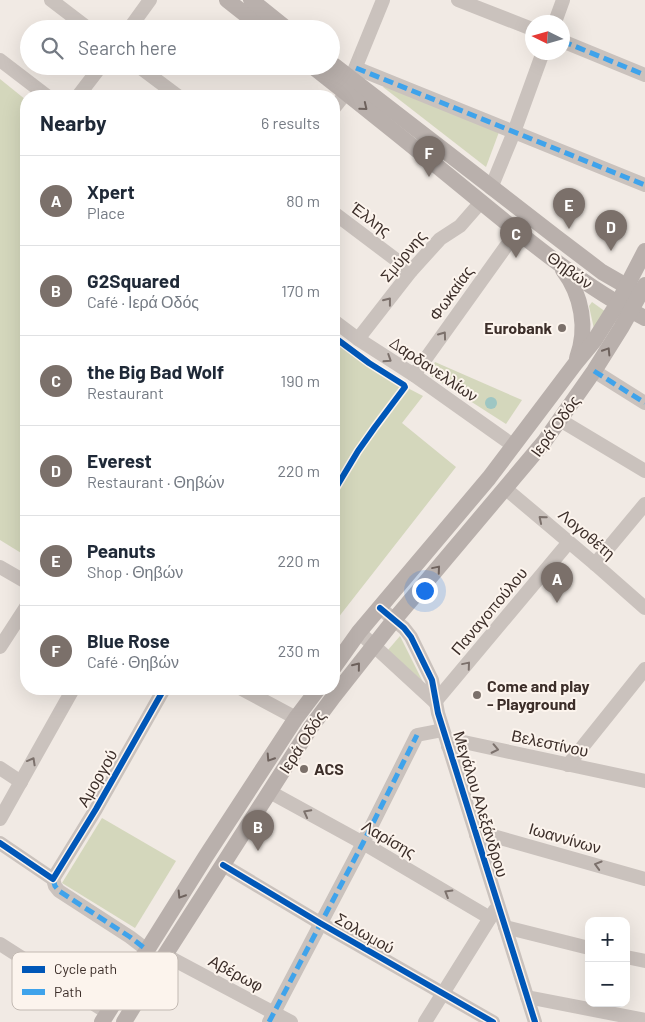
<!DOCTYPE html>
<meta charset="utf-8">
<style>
body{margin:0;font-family:Barlow,sans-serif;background:#f2f2f3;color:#1f2937}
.controls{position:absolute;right:15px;bottom:15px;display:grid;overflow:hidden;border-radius:10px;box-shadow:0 5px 20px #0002}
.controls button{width:45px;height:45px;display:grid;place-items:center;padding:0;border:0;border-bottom:1px solid #e0e1e3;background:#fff;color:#1f2937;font:25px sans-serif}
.compass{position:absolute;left:525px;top:15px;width:45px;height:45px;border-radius:50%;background:#fff;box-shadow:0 5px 20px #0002;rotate:275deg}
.you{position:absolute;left:424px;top:590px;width:18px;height:18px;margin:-12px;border:4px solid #fff;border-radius:50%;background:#1a73e8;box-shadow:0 0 0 8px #1a73e833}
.badge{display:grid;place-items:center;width:32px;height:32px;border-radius:50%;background:#7b706a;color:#fff;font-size:16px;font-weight:700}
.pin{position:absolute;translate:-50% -41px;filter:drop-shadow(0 1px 2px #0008)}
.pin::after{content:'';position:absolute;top:26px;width:18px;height:15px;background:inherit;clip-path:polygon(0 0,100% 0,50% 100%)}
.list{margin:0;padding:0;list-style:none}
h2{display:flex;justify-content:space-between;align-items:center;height:65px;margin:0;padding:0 20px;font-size:21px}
h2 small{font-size:16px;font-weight:400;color:#747a83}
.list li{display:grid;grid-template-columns:32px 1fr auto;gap:15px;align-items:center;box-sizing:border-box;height:90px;padding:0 20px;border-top:1px solid #e0e1e3}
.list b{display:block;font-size:19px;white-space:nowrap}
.list p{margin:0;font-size:16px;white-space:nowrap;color:#747a83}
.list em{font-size:16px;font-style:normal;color:#747a83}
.icon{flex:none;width:28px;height:28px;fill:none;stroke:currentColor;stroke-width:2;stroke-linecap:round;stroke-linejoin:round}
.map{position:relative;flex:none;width:645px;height:1022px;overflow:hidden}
.search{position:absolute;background:#fff;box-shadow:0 5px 20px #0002;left:20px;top:20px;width:320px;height:55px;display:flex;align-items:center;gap:12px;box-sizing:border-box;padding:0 18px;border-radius:28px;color:#747a83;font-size:19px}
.panel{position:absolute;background:#fff;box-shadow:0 5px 20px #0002;left:20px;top:90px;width:320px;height:605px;border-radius:20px}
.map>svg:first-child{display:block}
.green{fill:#d4d7bc}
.water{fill:#9ec6c3}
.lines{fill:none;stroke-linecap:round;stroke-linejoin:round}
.minor{stroke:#cac2bd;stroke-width:14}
.major{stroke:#b9b0ac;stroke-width:16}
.quiet{stroke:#3fa3eb;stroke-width:5;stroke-dasharray:10 5;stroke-linecap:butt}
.cycleway-casing{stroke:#fcf4ed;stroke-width:9}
.cycleway{stroke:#0057b8;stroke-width:6}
.oneway{stroke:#6e625d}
.oneway2{stroke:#7c716c}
.poi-dot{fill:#7b706a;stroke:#fcf4ed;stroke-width:2}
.labels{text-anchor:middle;stroke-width:4;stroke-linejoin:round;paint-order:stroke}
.street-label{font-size:16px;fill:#3c2e29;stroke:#fcf4ed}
.poi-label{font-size:16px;font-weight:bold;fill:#3c2e29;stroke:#fcf4ed;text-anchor:start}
.key{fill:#fcf4ed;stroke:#c2b9b2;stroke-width:1}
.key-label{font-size:14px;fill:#3c2e29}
</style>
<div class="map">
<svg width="645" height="1022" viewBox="0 0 645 1022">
<rect width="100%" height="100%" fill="#f1eae4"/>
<g class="green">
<polygon points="0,79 26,100 26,556 0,540"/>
<polygon points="384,86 499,132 486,167 383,87"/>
<polygon points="592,302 606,312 594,329 589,306"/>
<polygon points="334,340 398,383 423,396 402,423 456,467 334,623"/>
<polygon points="435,362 522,400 506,424 428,374"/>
<polygon points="400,636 423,682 388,650"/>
<polygon points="102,818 176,861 135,928 62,883"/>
</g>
<circle class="water" cx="491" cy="403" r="6"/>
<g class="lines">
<g class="minor">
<polyline points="51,0 89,29"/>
<polyline points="458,0 532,29"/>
<polyline points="555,22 563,0"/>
<polyline points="129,29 150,0"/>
<polyline points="562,41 645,75"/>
<polyline points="0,60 47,96"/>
<polyline points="138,66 178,96"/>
<polyline points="356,68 645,185"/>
<polyline points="352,76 383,0"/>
<polyline points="78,96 101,66"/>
<polyline points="334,108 346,93"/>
<polyline points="491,188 514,132 543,52"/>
<polyline points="334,213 411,271"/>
<polyline points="334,321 358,339 414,375 514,446"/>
<polyline points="358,339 411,271 440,239 460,226 481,202"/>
<polyline points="594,371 645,403"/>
<polyline points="414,375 517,231"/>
<polyline points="560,420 645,471"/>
<polyline points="506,489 595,564 645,608"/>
<polyline points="595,564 645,504"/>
<polyline points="0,567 26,582"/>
<polyline points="380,608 404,628 411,637 432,680 438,713 535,1022"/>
<polyline points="359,632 435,702"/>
<polyline points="0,647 26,607"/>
<polyline points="242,689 296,718"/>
<polyline points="435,702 569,542"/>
<polyline points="448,746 459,741 645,781"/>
<polyline points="568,765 645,669"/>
<polyline points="0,768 21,782"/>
<polyline points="270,792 363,843 490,918"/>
<polyline points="0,819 73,689"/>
<polyline points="476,835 486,834 645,879"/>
<polyline points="0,843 53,879 55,886 59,891 130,937 147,950"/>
<polyline points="223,865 320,923 493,1022"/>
<polyline points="53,879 96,809 164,689"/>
<polyline points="505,927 589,948"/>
<polyline points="0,944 108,1013"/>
<polyline points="165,955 291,1022"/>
<polyline points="626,957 645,961"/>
<polyline points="527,997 645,1020"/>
<polyline points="269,1022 363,843 417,735 443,730"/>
<polyline points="425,1022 495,910"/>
</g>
<g class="major">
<polyline points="227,0 264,29"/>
<polyline points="251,0 287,29"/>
<polyline points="331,63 556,237 602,272 635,291"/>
<path d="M312 66C369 111 425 156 481 202 531 243 586 288 645 318"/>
<path d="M563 270C582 295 588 329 577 358"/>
<polyline points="334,667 359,632 489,478 575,364 594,341 618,303 645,251"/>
<polyline points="102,1022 206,856 296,718 318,689"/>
<polyline points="124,1022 165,955 311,727 334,696 394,620 544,442 594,371 621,328 645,285"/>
</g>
<g class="quiet">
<polyline points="562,41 645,75"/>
<polyline points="356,68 645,185"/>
<polyline points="594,371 645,403"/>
<polyline points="53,879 55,886 59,891 130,937 147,950"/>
<polyline points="269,1022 363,843 417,735"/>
</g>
<defs>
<g id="cycleway">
<polyline points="334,337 369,363 404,385 405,387 375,427 358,451 334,491"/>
<polyline points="380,608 404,628 411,637 432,680 438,713 535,1022"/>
<polyline points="0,843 53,879 96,809 164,689"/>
<polyline points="223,865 320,923 493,1022"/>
</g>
</defs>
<use href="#cycleway" class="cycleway-casing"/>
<use href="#cycleway" class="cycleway"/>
</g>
<defs><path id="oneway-chevron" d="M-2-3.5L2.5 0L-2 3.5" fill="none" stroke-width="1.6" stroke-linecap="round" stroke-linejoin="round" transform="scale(1.25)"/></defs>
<g class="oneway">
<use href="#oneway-chevron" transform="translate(364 107) rotate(39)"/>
<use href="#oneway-chevron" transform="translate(607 351) rotate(-58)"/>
<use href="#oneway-chevron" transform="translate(437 569) rotate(-50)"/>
<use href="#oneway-chevron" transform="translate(357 666) rotate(-51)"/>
<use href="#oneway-chevron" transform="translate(270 758) rotate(123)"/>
<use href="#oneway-chevron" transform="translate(181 895) rotate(122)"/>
</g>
<g class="oneway2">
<use href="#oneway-chevron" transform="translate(388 301) rotate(-52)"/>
<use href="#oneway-chevron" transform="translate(443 335) rotate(-54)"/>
<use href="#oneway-chevron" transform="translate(388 359) rotate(33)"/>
<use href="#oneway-chevron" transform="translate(542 519) rotate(-140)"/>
<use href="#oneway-chevron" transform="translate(467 665) rotate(-50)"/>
<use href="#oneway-chevron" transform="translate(495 749) rotate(12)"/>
<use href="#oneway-chevron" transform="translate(32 761) rotate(-61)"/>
<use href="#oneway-chevron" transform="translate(307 813) rotate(-152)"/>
<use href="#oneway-chevron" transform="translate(598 865) rotate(-164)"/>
<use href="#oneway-chevron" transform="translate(448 893) rotate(-149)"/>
</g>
<g class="poi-dot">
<circle cx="562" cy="328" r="5"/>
<circle cx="477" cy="695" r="5"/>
<circle cx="304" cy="769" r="5"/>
</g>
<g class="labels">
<g class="street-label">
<text transform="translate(371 219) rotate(37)" y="6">Έλλης</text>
<text transform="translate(403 256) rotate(-50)" y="6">Σμύρνης</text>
<text transform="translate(570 270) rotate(36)" y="6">Θηβών</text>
<text transform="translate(451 293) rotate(-54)" y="6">Φωκαίας</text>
<text transform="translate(434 369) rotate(34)" y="6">Δαρδανελλίων</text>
<text transform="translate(555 426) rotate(-54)" y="6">Ιερά Οδός</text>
<text transform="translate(587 534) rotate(40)" y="6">Λογοθέτη</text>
<text transform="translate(489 611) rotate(-50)" y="6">Παναγοπούλου</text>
<text transform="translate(302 742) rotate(-57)" y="6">Ιερά Οδός</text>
<text transform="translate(550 743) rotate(12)" y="6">Βελεστίνου</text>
<text transform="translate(97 778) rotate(-60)" y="6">Αμοργού</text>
<text transform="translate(481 804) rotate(73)" y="6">Μεγάλου Αλεξάνδρου</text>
<text transform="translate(565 838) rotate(16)" y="6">Ιωαννίνων</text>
<text transform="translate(389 839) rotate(30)" y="6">Λαρίσης</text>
<text transform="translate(365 933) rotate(30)" y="6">Σολωμού</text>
<text transform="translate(236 973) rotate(28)" y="6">Αβέρωφ</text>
</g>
<g class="poi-label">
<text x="552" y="334" text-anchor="end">Eurobank</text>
<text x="487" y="692">Come and play<tspan x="487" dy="18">- Playground</tspan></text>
<text x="314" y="775">ACS</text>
</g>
</g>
<rect x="12" y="952" width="166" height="58" rx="8" class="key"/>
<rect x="22" y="966" width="23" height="7" fill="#0057b8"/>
<rect x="22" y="989" width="23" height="6" fill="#3fa3eb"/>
<g class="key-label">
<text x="54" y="974">Cycle path</text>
<text x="54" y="997">Path</text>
</g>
</svg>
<div class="controls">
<button>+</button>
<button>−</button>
</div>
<svg class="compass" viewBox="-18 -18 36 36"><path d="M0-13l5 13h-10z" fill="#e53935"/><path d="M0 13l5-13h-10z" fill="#747a83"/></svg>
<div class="you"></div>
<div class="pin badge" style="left:557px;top:603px">A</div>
<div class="pin badge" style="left:258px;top:851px">B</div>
<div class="pin badge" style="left:516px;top:258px">C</div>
<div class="pin badge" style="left:611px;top:251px">D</div>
<div class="pin badge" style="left:569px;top:229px">E</div>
<div class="pin badge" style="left:429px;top:177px">F</div>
<div class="search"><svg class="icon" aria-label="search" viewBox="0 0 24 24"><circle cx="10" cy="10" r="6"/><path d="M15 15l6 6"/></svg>Search here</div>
<section class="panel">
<h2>Nearby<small>6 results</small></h2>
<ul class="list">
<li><span class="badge">A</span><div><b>Xpert</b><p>Place</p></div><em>80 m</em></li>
<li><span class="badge">B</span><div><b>G2Squared</b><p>Café · Ιερά Οδός</p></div><em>170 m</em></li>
<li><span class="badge">C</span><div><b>the Big Bad Wolf</b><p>Restaurant</p></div><em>190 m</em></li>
<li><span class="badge">D</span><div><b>Everest</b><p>Restaurant · Θηβών</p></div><em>220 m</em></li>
<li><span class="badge">E</span><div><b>Peanuts</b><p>Shop · Θηβών</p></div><em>220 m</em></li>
<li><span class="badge">F</span><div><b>Blue Rose</b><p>Café · Θηβών</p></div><em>230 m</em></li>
</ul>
</section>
</div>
